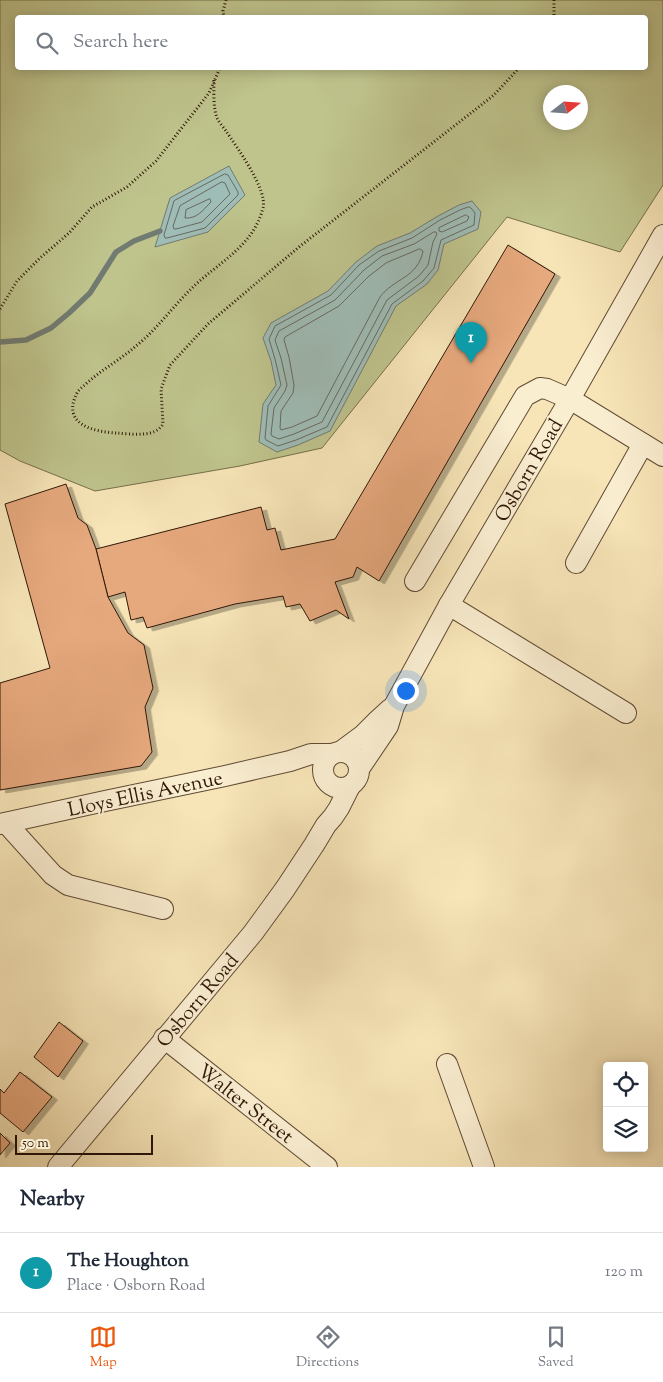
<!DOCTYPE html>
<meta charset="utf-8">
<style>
body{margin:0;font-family:"Sorts Mill Goudy",serif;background:#f2f2f3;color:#1f2937}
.controls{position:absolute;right:15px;bottom:15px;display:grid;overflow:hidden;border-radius:5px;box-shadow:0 2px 12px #0003}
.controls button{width:45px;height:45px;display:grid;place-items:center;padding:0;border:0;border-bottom:1px solid #e0e1e3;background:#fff;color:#1f2937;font:25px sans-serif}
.compass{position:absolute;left:543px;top:85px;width:45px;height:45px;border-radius:50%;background:#fff;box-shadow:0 2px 12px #0003;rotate:73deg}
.scale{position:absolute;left:15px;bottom:12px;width:138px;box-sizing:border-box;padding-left:5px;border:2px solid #2f1808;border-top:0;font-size:14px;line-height:18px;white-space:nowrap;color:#2f1808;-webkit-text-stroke:4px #faeed1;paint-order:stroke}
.you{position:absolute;left:405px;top:690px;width:18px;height:18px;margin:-12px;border:4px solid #fff;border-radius:50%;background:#1a73e8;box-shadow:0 0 0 8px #1a73e833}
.badge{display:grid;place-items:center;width:32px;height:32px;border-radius:50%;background:#ea580c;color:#fff;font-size:16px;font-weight:700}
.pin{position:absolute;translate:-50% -41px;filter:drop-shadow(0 1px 2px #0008)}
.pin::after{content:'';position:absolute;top:26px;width:18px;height:15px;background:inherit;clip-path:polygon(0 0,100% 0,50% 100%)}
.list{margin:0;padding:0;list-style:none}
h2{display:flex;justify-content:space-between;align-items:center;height:65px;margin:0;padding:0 20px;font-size:21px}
h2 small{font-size:16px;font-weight:400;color:#747a83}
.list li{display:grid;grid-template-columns:32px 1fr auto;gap:15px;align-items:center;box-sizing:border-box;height:80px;padding:0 20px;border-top:1px solid #e0e1e3}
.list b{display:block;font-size:19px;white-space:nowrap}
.list p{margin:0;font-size:16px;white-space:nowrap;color:#747a83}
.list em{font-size:16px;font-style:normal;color:#747a83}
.icon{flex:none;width:28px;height:28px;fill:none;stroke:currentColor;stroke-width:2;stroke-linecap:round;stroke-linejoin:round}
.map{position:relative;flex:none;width:663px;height:1167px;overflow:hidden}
.search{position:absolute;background:#fff;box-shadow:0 2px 12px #0003;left:15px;right:15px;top:15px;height:55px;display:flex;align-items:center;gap:12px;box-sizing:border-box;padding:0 18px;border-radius:5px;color:#747a83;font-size:19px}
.sheet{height:145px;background:#fff}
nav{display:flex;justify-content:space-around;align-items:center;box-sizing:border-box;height:70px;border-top:1px solid #e0e1e3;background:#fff;font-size:14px;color:#747a83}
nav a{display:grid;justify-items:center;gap:2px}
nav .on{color:#ea580c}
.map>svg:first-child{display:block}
.green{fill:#bfc48d;stroke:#776e4a;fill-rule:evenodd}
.water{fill:#9fbdb7;stroke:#727b71}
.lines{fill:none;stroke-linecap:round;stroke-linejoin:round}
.shore{stroke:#676a60;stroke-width:1}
.stream{stroke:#727b71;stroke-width:5.5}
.building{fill:#e6a87d;stroke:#2f1808;filter:url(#shadow)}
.minor-casing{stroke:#614b34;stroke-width:22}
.path{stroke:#2f1808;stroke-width:3;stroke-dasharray:1 2.5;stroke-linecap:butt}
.minor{stroke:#faeed1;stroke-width:20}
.labels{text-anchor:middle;stroke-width:4;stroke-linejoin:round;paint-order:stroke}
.street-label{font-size:20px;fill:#2f1808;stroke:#faeed1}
</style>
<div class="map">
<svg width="663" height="1167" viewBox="0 0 663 1167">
<defs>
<filter id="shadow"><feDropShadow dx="5.5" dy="3" stdDeviation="0" flood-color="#0004"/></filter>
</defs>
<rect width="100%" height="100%" fill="#f7e5b8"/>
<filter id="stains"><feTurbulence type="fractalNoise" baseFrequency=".004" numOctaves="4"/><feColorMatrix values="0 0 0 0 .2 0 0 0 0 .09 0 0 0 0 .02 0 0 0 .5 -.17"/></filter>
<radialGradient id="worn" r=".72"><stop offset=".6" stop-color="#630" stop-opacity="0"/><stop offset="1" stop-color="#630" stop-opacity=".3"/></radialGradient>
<path class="green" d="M0 0H663V185L620 252 507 217 322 448 240 466 95 491 20 461 0 450ZM18 18H646V68H18ZM550 92H580V122H550Z"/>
<g class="water">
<polygon points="229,166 245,195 208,232 155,247 170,198"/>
<polygon points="472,201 481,212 478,229 444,244 438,270 427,284 396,306 330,431 298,445 277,452 259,442 263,404 276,385 271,361 263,338 271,323 328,291 356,262 377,246 410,233 438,216 459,205"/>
</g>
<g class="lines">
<g class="shore">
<polygon points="225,174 228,175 238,192 238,195 205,228 167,238 165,238 164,235 174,201"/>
<polygon points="222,182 225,183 230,194 202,222 176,229 174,229 173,226 180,206"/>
<path d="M210 199 211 202C203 210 197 219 185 218L186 210Z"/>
<polygon points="469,207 471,208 475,213 474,225 441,240 434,268 423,281 392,304 327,427 296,440 278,446 266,440 265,438 268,406 281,385 275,359 269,339 275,326 331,295 359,265 379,251 412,238 440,220 460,210"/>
<polygon points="466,215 469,217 467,221 442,232 439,231 439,228"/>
<polygon points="434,232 436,232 437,234 433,242 428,265 419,276 387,300 322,422 294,434 279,439 272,436 271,434 274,408 285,391 287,385 281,358 275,340 279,331 335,300 364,270 382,256 414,244"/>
<path d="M420 249 423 251C418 278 394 278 380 297L317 416 292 427 281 430 280 428 281 411 293 393 294 385 289 357 284 340 285 337 339 306 369 276 386 263Z"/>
</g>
<polyline class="stream" points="0,342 26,340 51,328 69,313 90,293 116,252 134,241 160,231"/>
</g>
<g class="building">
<polygon points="508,245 555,274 379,581 357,567 353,577 335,582 349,619 336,610 310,621 300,604 286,607 283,596 235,604 147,628 143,617 131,620 125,592 108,597 96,549 261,507 267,530 275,528 281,550 335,539"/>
<polygon points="66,484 78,518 87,525 96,549 108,597 128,633 144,645 153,688 145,707 152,752 141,766 0,790 0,683 50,668 5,504"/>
<polygon points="59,1022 83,1041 58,1077 34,1057"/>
<polygon points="20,1072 52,1097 23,1132 0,1113 0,1089 4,1093"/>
<polygon points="0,1133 10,1143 0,1155"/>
</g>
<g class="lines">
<defs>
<g id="minor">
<polyline points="576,563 643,444"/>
<polyline points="415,581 525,396 540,388 547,389 570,399 663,456"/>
<polyline points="449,605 626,713"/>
<polyline points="340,752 363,735 378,720 390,709"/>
<circle cx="341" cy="770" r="18"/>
<polyline points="359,769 388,726 394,706 449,605 570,399 663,235"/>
<polyline points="6,823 53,875 68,885 163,909"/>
<polyline points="0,824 105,801 225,776 290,761 311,754 332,754"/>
<polyline points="164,1038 327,1167"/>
<polyline points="447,1064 484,1167"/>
<polyline points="58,1167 253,933 285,889 314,845 326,825 333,817 339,808 350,786"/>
</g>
</defs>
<use href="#minor" class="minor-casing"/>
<g class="path">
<polyline points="554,0 554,18"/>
<polyline points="224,18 223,11 226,0"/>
<path d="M214 80C214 92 213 107 217 118 219 122 223 127 226 131 236 146 268 190 263 208 253 248 215 264 189 291 171 309 156 330 136 346 121 359 103 369 88 382 84 386 79 389 77 393 61 424 93 432 117 433 131 434 155 438 163 424L161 389 170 365 208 324 299 247 494 95 519 68"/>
<polyline points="0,309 17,281 40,258 69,233 92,207 127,187 156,161 209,93 220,68"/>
</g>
<use href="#minor" class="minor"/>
</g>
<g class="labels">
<g class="street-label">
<text transform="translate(528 470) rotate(-60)" y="7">Osborn Road</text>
<text transform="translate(145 793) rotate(-12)" y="7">Lloys Ellis Avenue</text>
<text transform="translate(197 1000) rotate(-50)" y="7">Osborn Road</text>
<text transform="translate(246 1103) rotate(38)" y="7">Walter Street</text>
</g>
</g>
<rect width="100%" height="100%" filter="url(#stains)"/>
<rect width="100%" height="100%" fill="url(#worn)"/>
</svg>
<div class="controls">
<button><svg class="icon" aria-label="locate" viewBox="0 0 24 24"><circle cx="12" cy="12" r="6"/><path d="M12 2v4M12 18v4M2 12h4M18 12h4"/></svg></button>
<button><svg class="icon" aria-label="layers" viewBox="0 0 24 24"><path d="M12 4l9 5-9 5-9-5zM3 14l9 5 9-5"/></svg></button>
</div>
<svg class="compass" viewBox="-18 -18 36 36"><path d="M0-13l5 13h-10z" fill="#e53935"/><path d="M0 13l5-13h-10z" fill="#747a83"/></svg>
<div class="scale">50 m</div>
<div class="you"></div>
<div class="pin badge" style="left:471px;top:363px;background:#0f9aa8">1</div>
<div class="search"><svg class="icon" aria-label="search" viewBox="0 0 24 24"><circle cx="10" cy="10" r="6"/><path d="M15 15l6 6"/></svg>Search here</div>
</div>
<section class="sheet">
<h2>Nearby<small></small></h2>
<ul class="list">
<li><span class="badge" style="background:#0f9aa8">1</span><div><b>The Houghton</b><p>Place · Osborn Road</p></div><em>120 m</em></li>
</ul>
</section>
<nav>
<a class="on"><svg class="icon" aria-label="map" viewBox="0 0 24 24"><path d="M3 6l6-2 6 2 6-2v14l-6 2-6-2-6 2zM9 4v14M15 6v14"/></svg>Map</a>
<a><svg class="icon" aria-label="directions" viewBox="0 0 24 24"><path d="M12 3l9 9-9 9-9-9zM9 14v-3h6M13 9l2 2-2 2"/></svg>Directions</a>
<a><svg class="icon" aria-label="saved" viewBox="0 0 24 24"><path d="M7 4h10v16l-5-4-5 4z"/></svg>Saved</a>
</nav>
